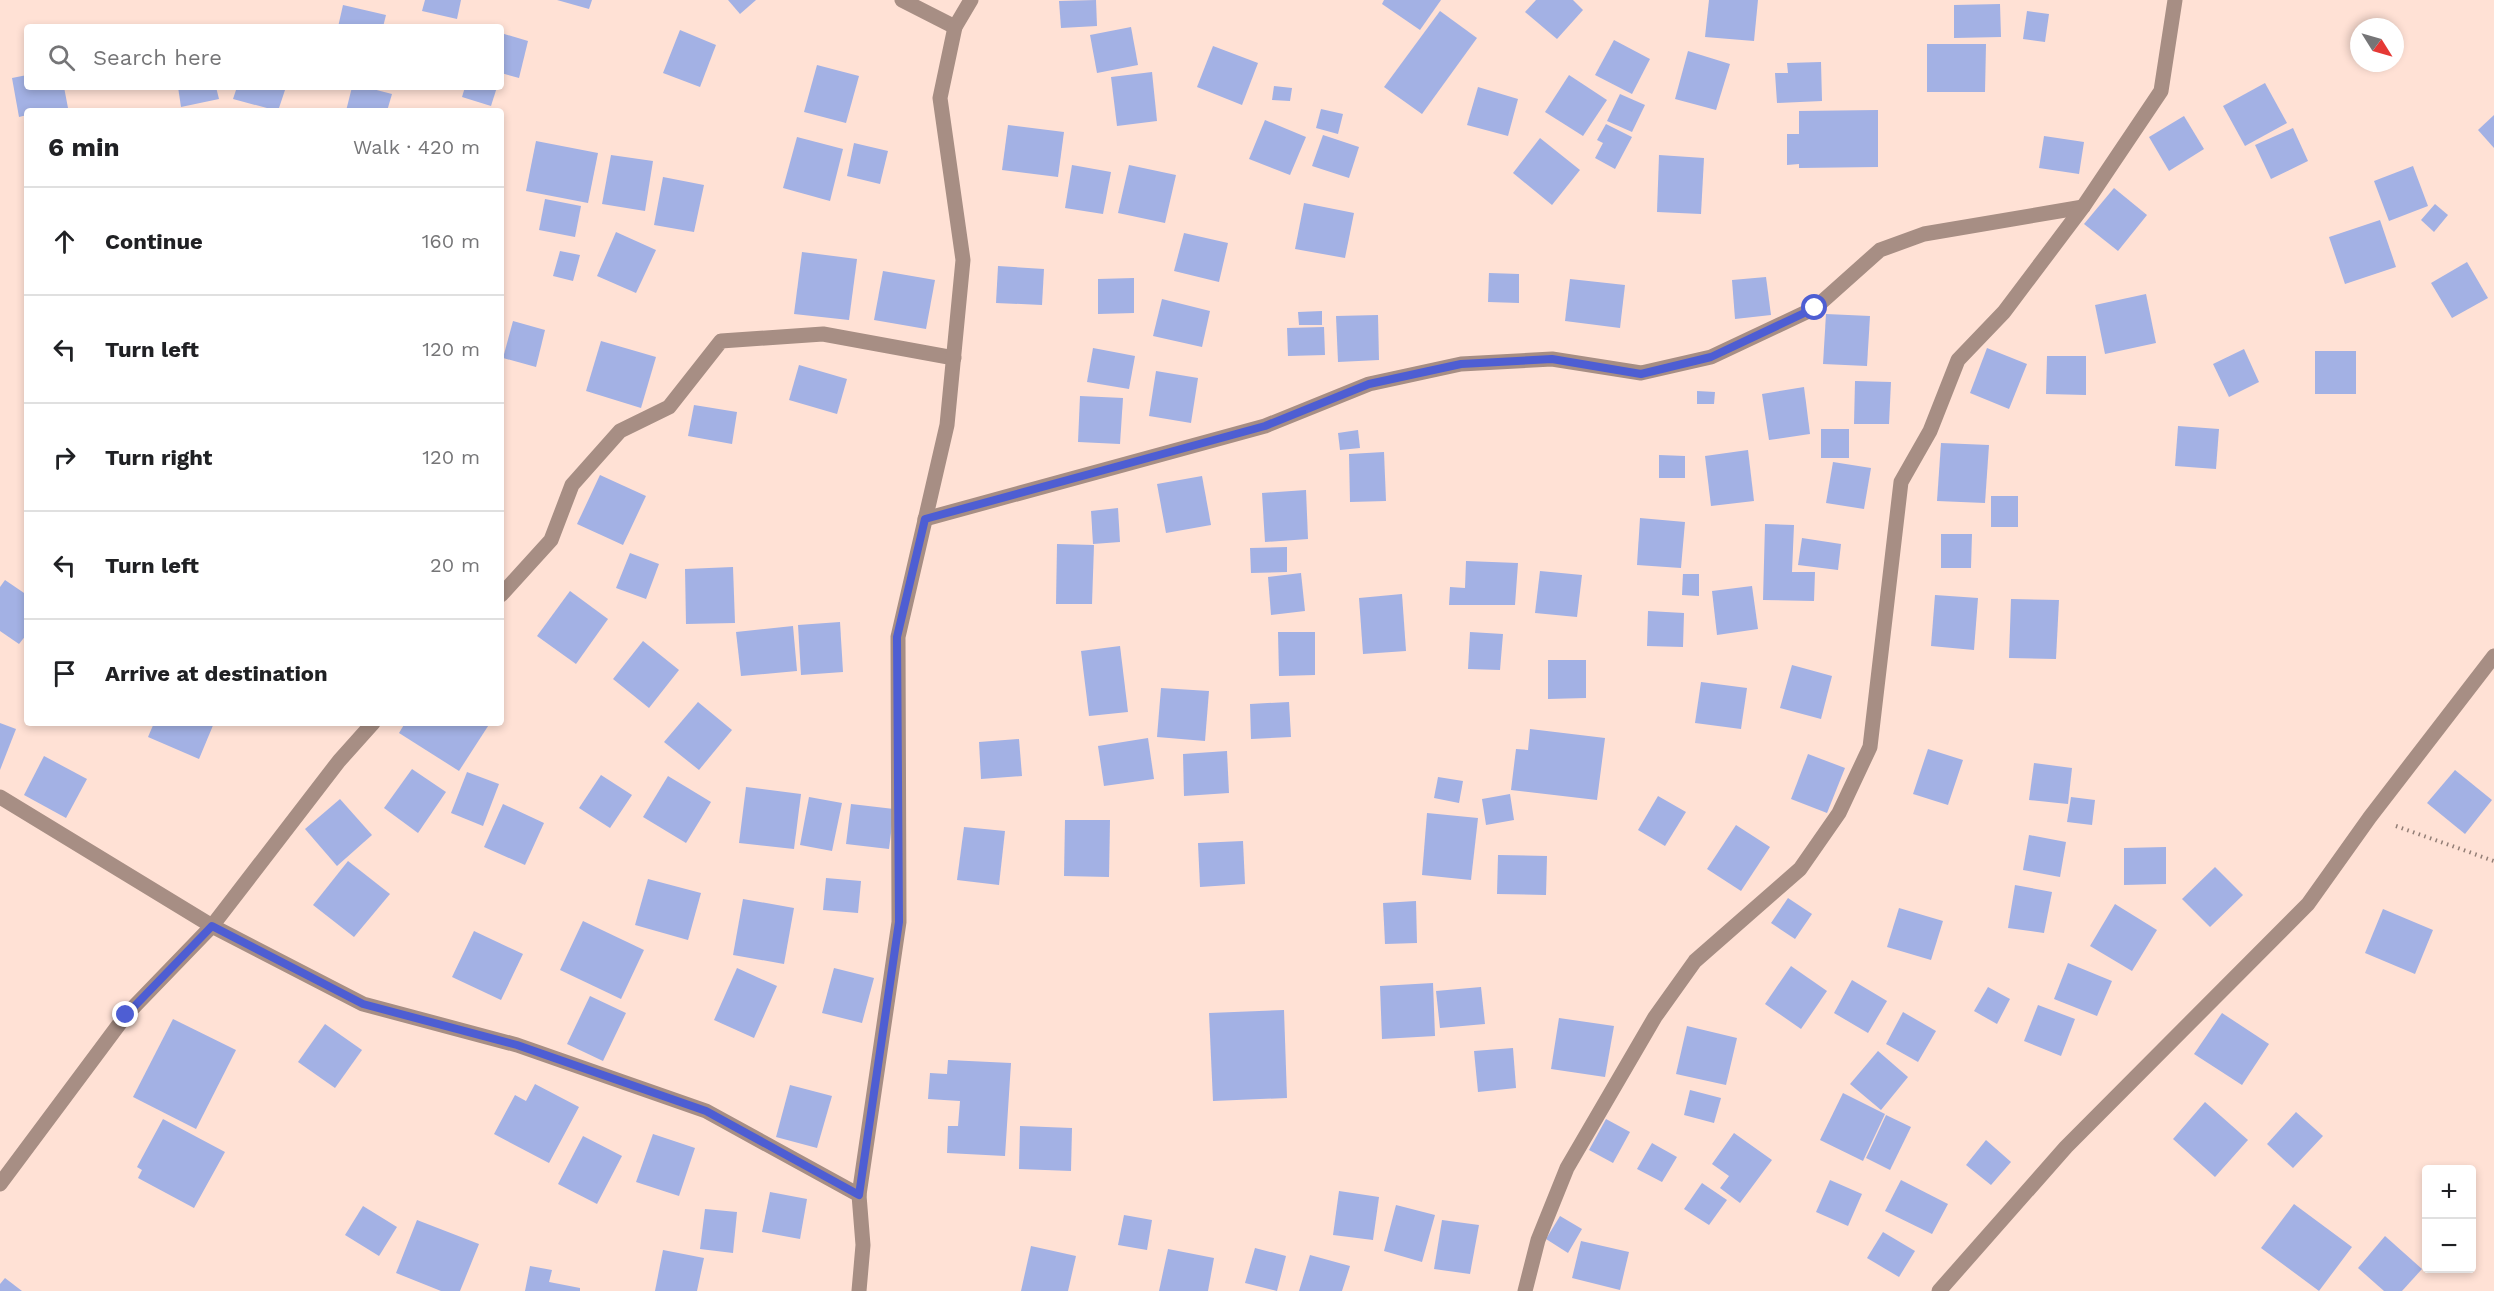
<!DOCTYPE html>
<meta charset="utf-8">
<style>
body{margin:0;font-family:"Work Sans",sans-serif;background:#f2f2f2;color:#202124}
.controls{position:absolute;right:18px;bottom:18px;display:grid;overflow:hidden;border-radius:6px;box-shadow:0 3px 9px #0003}
.controls button{width:54px;height:54px;display:grid;place-items:center;padding:0;border:0;border-bottom:2px solid #e0e0e0;background:#fff;color:#202124;font:30px sans-serif}
.compass{position:absolute;left:2350px;top:18px;width:54px;height:54px;border-radius:50%;background:#fff;box-shadow:0 3px 9px #0003;rotate:127deg}
.stop{position:absolute;width:18px;height:18px;margin:-14px;border:4px solid #4e5ed3;border-radius:50%;background:#fff}
.stop.end{background:#4e5ed3;border-color:#fff;box-shadow:0 2px 6px #0008}
.list{margin:0;padding:0;list-style:none}
h2{display:flex;justify-content:space-between;align-items:center;height:78px;margin:0;padding:0 24px;font-size:26px}
h2 small{font-size:20px;font-weight:400;color:#757577}
.list li{display:grid;grid-template-columns:39px 1fr auto;gap:18px;align-items:center;box-sizing:border-box;height:108px;padding:0 24px;border-top:2px solid #e0e0e0}
.list b{display:block;font-size:22px;white-space:nowrap}
.list em{font-size:20px;font-style:normal;color:#757577}
.icon{flex:none;width:33px;height:33px;fill:none;stroke:currentColor;stroke-width:2;stroke-linecap:round;stroke-linejoin:round}
.map{position:relative;flex:none;width:2494px;height:1291px;overflow:hidden}
.search{position:absolute;background:#fff;box-shadow:0 3px 9px #0003;left:24px;top:24px;width:480px;height:66px;display:flex;align-items:center;gap:15px;box-sizing:border-box;padding:0 21px;border-radius:6px;color:#757577;font-size:22px}
.panel{position:absolute;background:#fff;box-shadow:0 3px 9px #0003;left:24px;top:108px;width:480px;height:618px;border-radius:6px}
.map>svg:first-child{display:block}
.building{fill:#a3b1e4}
.lines{fill:none;stroke-linecap:round;stroke-linejoin:round}
.path{stroke:#927e76;stroke-width:4;stroke-dasharray:1.5 4.5;stroke-linecap:butt}
.minor{stroke:#a78e84;stroke-width:15}
.route{stroke:#4e5ed3;stroke-width:8}
</style>
<div class="map">
<svg width="2494" height="1291" viewBox="0 0 2494 1291">
<rect width="100%" height="100%" fill="#ffe1d5"/>
<g class="building">
<polygon points="425,0 461,0 457,19 422,11"/>
<polygon points="557,0 592,0 589,9"/>
<polygon points="728,0 756,0 740,14"/>
<polygon points="1096,0 1097,26 1061,28 1059,1"/>
<polygon points="1384,0 1441,0 1420,30 1382,4"/>
<polygon points="1536,0 1573,0 1583,10 1557,39 1525,12"/>
<polygon points="1709,0 1758,0 1754,41 1705,37"/>
<polygon points="2000,4 2001,37 1954,38 1954,5"/>
<polygon points="343,5 386,15 383,27 338,27"/>
<polygon points="1440,11 1477,38 1422,114 1384,87"/>
<polygon points="2027,11 2049,14 2045,42 2023,39"/>
<polygon points="1131,27 1138,65 1097,73 1090,35"/>
<polygon points="680,30 716,45 700,87 663,73"/>
<polygon points="501,33 528,41 519,78 501,73"/>
<polygon points="1614,40 1650,59 1632,94 1595,75"/>
<polygon points="1927,44 1986,44 1985,92 1927,92"/>
<polygon points="1213,46 1258,63 1242,105 1197,87"/>
<polygon points="1688,51 1730,64 1716,110 1675,99"/>
<polygon points="1821,62 1822,101 1777,103 1775,73 1788,73 1787,63"/>
<polygon points="817,65 859,76 846,123 804,112"/>
<polygon points="1152,72 1157,121 1117,126 1111,77"/>
<polygon points="27,75 27,87 64,87 68,108 27,111 27,115 19,117 12,78"/>
<polygon points="1569,75 1607,100 1583,136 1545,112"/>
<polygon points="2265,83 2287,123 2245,146 2223,106"/>
<polygon points="1274,86 1292,88 1290,101 1272,100"/>
<polygon points="178,87 216,87 219,99 181,107"/>
<polygon points="237,87 286,87 278,111 233,99"/>
<polygon points="352,87 365,87 392,94 387,111 346,111"/>
<polygon points="465,87 497,87 491,106 462,97"/>
<polygon points="1478,87 1518,99 1508,136 1467,125"/>
<polygon points="1620,94 1645,105 1632,132 1607,121"/>
<polygon points="1321,109 1343,114 1338,134 1316,128"/>
<polygon points="1878,110 1878,167 1799,168 1799,164 1787,165 1787,134 1799,134 1799,111"/>
<polygon points="2494,115 2494,148 2478,130"/>
<polygon points="2184,116 2204,149 2169,171 2149,137"/>
<polygon points="1265,120 1306,137 1290,175 1249,159"/>
<polygon points="1606,124 1632,137 1615,169 1595,158 1603,143 1597,140"/>
<polygon points="1008,125 1064,132 1058,177 1002,170"/>
<polygon points="2293,128 2308,161 2271,179 2255,145"/>
<polygon points="1323,135 1359,147 1349,178 1312,166"/>
<polygon points="2044,136 2084,142 2079,174 2039,168"/>
<polygon points="797,137 843,149 830,201 783,188"/>
<polygon points="1540,138 1580,170 1552,205 1513,173"/>
<polygon points="536,141 598,153 588,203 526,191"/>
<polygon points="854,143 888,151 880,184 847,176"/>
<polygon points="611,155 653,161 645,211 602,204"/>
<polygon points="1659,155 1704,158 1701,214 1657,212"/>
<polygon points="1072,165 1111,172 1103,214 1065,208"/>
<polygon points="1129,165 1176,175 1165,223 1118,213"/>
<polygon points="2413,166 2428,206 2389,221 2374,181"/>
<polygon points="663,177 704,185 694,232 654,225"/>
<polygon points="2114,188 2147,215 2118,251 2084,224"/>
<polygon points="545,199 581,206 575,237 539,230"/>
<polygon points="1304,203 1354,213 1345,258 1295,249"/>
<polygon points="2435,204 2448,215 2434,232 2421,220"/>
<polygon points="2380,220 2396,267 2345,284 2329,237"/>
<polygon points="616,232 656,250 636,293 597,276"/>
<polygon points="1184,233 1228,243 1219,282 1174,271"/>
<polygon points="560,251 580,255 573,281 553,276"/>
<polygon points="802,252 857,259 849,320 794,314"/>
<polygon points="2467,262 2488,298 2452,318 2431,283"/>
<polygon points="998,266 1044,269 1042,305 996,303"/>
<polygon points="883,271 935,280 926,329 874,320"/>
<polygon points="1489,273 1519,274 1519,303 1488,302"/>
<polygon points="1766,277 1771,315 1735,319 1732,280"/>
<polygon points="1134,278 1134,313 1098,314 1098,279"/>
<polygon points="1570,279 1625,285 1620,328 1565,321"/>
<polygon points="2146,294 2156,343 2105,354 2095,305"/>
<polygon points="1162,299 1210,311 1202,347 1153,336"/>
<polygon points="1322,311 1322,325 1299,325 1298,312"/>
<polygon points="1826,314 1870,316 1867,366 1823,364"/>
<polygon points="1378,315 1379,360 1338,362 1336,316"/>
<polygon points="513,321 545,330 536,367 503,358"/>
<polygon points="1324,327 1325,355 1288,356 1287,328"/>
<polygon points="601,341 656,357 641,408 586,391"/>
<polygon points="1093,348 1135,356 1129,389 1087,382"/>
<polygon points="1987,348 2027,364 2009,409 1970,393"/>
<polygon points="2244,349 2259,382 2229,397 2213,364"/>
<rect x="2315" y="351" width="41" height="43"/>
<polygon points="2047,356 2086,356 2086,395 2046,394"/>
<polygon points="799,365 847,379 837,414 789,400"/>
<polygon points="1156,371 1198,378 1191,423 1149,416"/>
<polygon points="1855,381 1891,382 1889,424 1854,424"/>
<polygon points="1804,387 1810,434 1769,440 1762,394"/>
<polygon points="1697,391 1715,392 1714,404 1697,404"/>
<polygon points="1080,396 1123,398 1120,444 1078,442"/>
<polygon points="694,405 737,412 732,444 688,436"/>
<polygon points="2178,426 2219,429 2216,469 2175,466"/>
<rect x="1821" y="429" width="28" height="29"/>
<polygon points="1358,430 1360,448 1340,450 1338,433"/>
<polygon points="1941,443 1989,445 1985,503 1937,501"/>
<polygon points="1748,450 1754,501 1711,506 1705,456"/>
<polygon points="1384,452 1386,501 1350,502 1349,454"/>
<polygon points="1659,455 1685,456 1685,478 1659,478"/>
<polygon points="1833,462 1871,468 1864,509 1826,503"/>
<polygon points="600,475 646,496 623,545 577,524"/>
<polygon points="1202,476 1211,525 1166,533 1157,484"/>
<polygon points="1306,490 1308,539 1265,542 1262,493"/>
<rect x="1991" y="496" width="27" height="31"/>
<polygon points="1118,508 1120,542 1093,544 1091,511"/>
<polygon points="1640,518 1685,522 1681,568 1637,565"/>
<polygon points="1765,524 1794,525 1792,572 1815,572 1814,601 1763,600"/>
<polygon points="1941,534 1972,534 1971,568 1941,568"/>
<polygon points="1802,538 1841,544 1838,570 1798,565"/>
<polygon points="1057,544 1094,545 1092,604 1056,604"/>
<polygon points="1287,547 1287,572 1251,573 1250,548"/>
<polygon points="630,553 659,564 646,599 616,588"/>
<polygon points="1466,561 1518,563 1515,605 1449,605 1450,587 1465,588"/>
<polygon points="733,567 735,623 686,624 685,569"/>
<polygon points="1540,571 1582,575 1577,617 1535,613"/>
<polygon points="1301,573 1305,611 1271,615 1268,577"/>
<polygon points="1683,574 1699,574 1699,596 1682,595"/>
<polygon points="5,580 27,595 27,634 19,644 0,631 0,587"/>
<polygon points="1752,586 1758,629 1717,635 1712,591"/>
<polygon points="570,591 608,619 576,664 537,636"/>
<polygon points="1402,594 1406,651 1363,654 1359,598"/>
<polygon points="1935,595 1978,598 1974,650 1931,646"/>
<polygon points="2011,599 2059,600 2056,659 2009,658"/>
<polygon points="1648,611 1684,613 1683,647 1647,646"/>
<polygon points="840,622 843,672 801,675 798,625"/>
<polygon points="793,626 797,671 741,676 736,632"/>
<polygon points="1278,632 1315,632 1315,675 1279,676"/>
<polygon points="1470,632 1503,634 1500,670 1468,669"/>
<polygon points="643,641 679,670 649,708 613,679"/>
<polygon points="1120,646 1128,712 1089,716 1081,651"/>
<polygon points="1548,660 1586,660 1586,698 1548,699"/>
<polygon points="1792,665 1832,676 1821,719 1780,708"/>
<polygon points="1701,682 1747,688 1741,729 1695,723"/>
<polygon points="1161,688 1209,691 1205,741 1157,737"/>
<polygon points="698,702 732,730 699,770 664,742"/>
<polygon points="1289,702 1291,737 1251,739 1250,704"/>
<polygon points="0,723 16,729 0,770"/>
<polygon points="154,723 214,723 199,759 148,737"/>
<polygon points="405,723 490,723 459,771 399,733"/>
<polygon points="1530,729 1605,738 1597,800 1511,790 1516,749 1528,750"/>
<polygon points="1148,738 1154,779 1104,786 1098,746"/>
<polygon points="1019,739 1022,776 981,779 979,742"/>
<polygon points="1928,749 1963,760 1948,805 1913,794"/>
<polygon points="1227,751 1229,793 1184,796 1183,754"/>
<polygon points="1808,754 1845,768 1827,813 1791,799"/>
<polygon points="44,756 87,779 66,818 24,795"/>
<polygon points="2034,763 2072,768 2068,804 2029,800"/>
<polygon points="412,769 446,792 418,833 384,808"/>
<polygon points="2455,770 2492,800 2465,834 2427,803"/>
<polygon points="467,772 499,784 483,826 451,813"/>
<polygon points="601,775 632,795 610,828 579,808"/>
<polygon points="668,776 711,802 686,843 643,817"/>
<polygon points="1438,777 1463,781 1459,803 1434,798"/>
<polygon points="746,787 801,794 794,849 739,843"/>
<polygon points="1510,794 1514,820 1486,825 1482,799"/>
<polygon points="1658,796 1686,812 1665,846 1638,830"/>
<polygon points="809,797 842,803 832,851 800,845"/>
<polygon points="2071,797 2095,800 2092,825 2067,822"/>
<polygon points="340,799 372,835 337,866 305,829"/>
<polygon points="503,804 544,823 525,865 484,847"/>
<polygon points="851,804 894,809 889,849 846,844"/>
<polygon points="1427,813 1478,818 1471,880 1422,875"/>
<polygon points="1065,820 1110,820 1109,877 1064,876"/>
<polygon points="1736,825 1770,847 1741,891 1707,869"/>
<polygon points="964,827 1005,831 999,885 957,880"/>
<polygon points="2029,835 2066,842 2060,877 2023,870"/>
<polygon points="1243,841 1245,884 1200,887 1198,843"/>
<polygon points="2166,847 2166,884 2124,885 2124,848"/>
<polygon points="1498,855 1547,856 1546,895 1497,894"/>
<polygon points="348,861 390,894 354,937 313,905"/>
<polygon points="2215,867 2243,895 2210,927 2182,899"/>
<polygon points="826,878 861,881 858,913 823,910"/>
<polygon points="648,879 701,893 688,940 635,925"/>
<polygon points="2015,885 2052,892 2044,933 2008,928"/>
<polygon points="1788,898 1812,914 1795,939 1771,923"/>
<polygon points="743,899 794,908 784,964 733,955"/>
<polygon points="1416,901 1417,943 1385,944 1383,903"/>
<polygon points="2115,904 2157,930 2132,971 2090,946"/>
<polygon points="1899,908 1943,921 1931,960 1887,947"/>
<polygon points="2383,909 2433,930 2415,974 2365,953"/>
<polygon points="583,921 644,950 621,999 560,970"/>
<polygon points="474,931 523,954 501,1000 452,977"/>
<polygon points="2068,963 2112,981 2097,1016 2054,999"/>
<polygon points="1791,966 1827,991 1801,1029 1765,1004"/>
<polygon points="737,968 777,986 754,1038 714,1020"/>
<polygon points="834,968 874,978 862,1023 822,1013"/>
<polygon points="1852,980 1887,1001 1868,1033 1834,1013"/>
<polygon points="1433,983 1435,1036 1382,1039 1380,986"/>
<polygon points="1481,987 1485,1024 1440,1028 1436,991"/>
<polygon points="1988,987 2010,999 1997,1024 1974,1011"/>
<polygon points="590,996 626,1013 603,1061 567,1044"/>
<polygon points="2038,1005 2075,1019 2061,1056 2024,1041"/>
<polygon points="1284,1010 1287,1098 1213,1101 1209,1013"/>
<polygon points="1903,1012 1936,1031 1918,1062 1886,1044"/>
<polygon points="2222,1013 2269,1044 2242,1085 2194,1054"/>
<polygon points="1559,1018 1614,1026 1605,1077 1551,1069"/>
<polygon points="173,1019 236,1050 196,1129 133,1097"/>
<polygon points="325,1024 362,1050 335,1088 298,1062"/>
<polygon points="1687,1026 1737,1038 1726,1085 1676,1074"/>
<polygon points="1513,1048 1516,1088 1478,1092 1474,1051"/>
<polygon points="1878,1051 1908,1077 1881,1110 1850,1084"/>
<polygon points="948,1060 1011,1063 1005,1156 947,1153 948,1126 958,1126 960,1101 928,1099 930,1073 947,1074"/>
<polygon points="535,1084 579,1107 549,1163 494,1134 515,1095 526,1101"/>
<polygon points="790,1085 832,1096 817,1148 776,1137"/>
<polygon points="1690,1090 1721,1098 1714,1123 1684,1115"/>
<polygon points="1843,1093 1885,1114 1863,1161 1820,1140"/>
<polygon points="2205,1102 2248,1140 2215,1177 2173,1139"/>
<polygon points="2296,1112 2323,1136 2293,1168 2267,1144"/>
<polygon points="1886,1115 1911,1127 1890,1170 1866,1158"/>
<polygon points="163,1119 225,1152 194,1208 138,1178 142,1170 137,1167"/>
<polygon points="1606,1119 1630,1132 1613,1163 1589,1150"/>
<polygon points="1020,1126 1072,1128 1071,1171 1019,1169"/>
<polygon points="1734,1133 1772,1160 1740,1203 1720,1188 1729,1176 1712,1164"/>
<polygon points="653,1134 695,1148 679,1196 636,1182"/>
<polygon points="583,1136 622,1156 597,1204 558,1184"/>
<polygon points="1986,1140 2011,1162 1991,1185 1966,1165"/>
<polygon points="1652,1143 1677,1157 1662,1182 1637,1169"/>
<polygon points="1830,1180 1862,1194 1848,1226 1816,1212"/>
<polygon points="1901,1180 1948,1204 1932,1234 1885,1211"/>
<polygon points="1702,1183 1727,1200 1709,1225 1684,1209"/>
<polygon points="1339,1191 1379,1197 1373,1240 1333,1235"/>
<polygon points="770,1192 807,1199 800,1239 762,1232"/>
<polygon points="2294,1204 2352,1247 2319,1291 2261,1248"/>
<polygon points="1396,1205 1435,1215 1422,1262 1384,1251"/>
<polygon points="363,1206 397,1227 379,1256 345,1235"/>
<polygon points="705,1209 737,1212 733,1253 700,1249"/>
<polygon points="1124,1215 1152,1220 1147,1250 1118,1245"/>
<polygon points="1560,1216 1582,1229 1568,1253 1546,1239"/>
<polygon points="417,1220 479,1244 460,1291 441,1291 396,1273"/>
<polygon points="1442,1220 1479,1225 1470,1274 1434,1269"/>
<polygon points="1883,1232 1915,1251 1899,1277 1867,1258"/>
<polygon points="2385,1236 2422,1269 2402,1291 2384,1291 2358,1268"/>
<polygon points="1581,1241 1629,1252 1620,1290 1572,1278"/>
<polygon points="1031,1246 1076,1256 1068,1291 1021,1291"/>
<polygon points="1255,1248 1286,1256 1277,1291 1245,1283"/>
<polygon points="1168,1249 1214,1258 1208,1291 1159,1291"/>
<polygon points="663,1250 704,1258 697,1291 655,1291"/>
<polygon points="1310,1255 1350,1266 1342,1291 1299,1291"/>
<polygon points="530,1266 552,1270 549,1282 580,1288 580,1291 525,1291"/>
<polygon points="5,1278 22,1291 0,1291 0,1284"/>
</g>
<g class="lines">
<polyline class="path" points="2396,826 2494,861"/>
<g class="minor">
<polyline points="902,0 955,27"/>
<polyline points="925,519 1265,426 1369,384 1461,364 1552,359 1641,373 1711,357 1815,308 1880,250 1924,234 2083,207"/>
<polyline points="501,595 551,540 572,485 620,431 669,407 721,341 823,334 954,358"/>
<polyline points="0,797 212,926 363,1004 517,1045 706,1111 859,1195 863,1245 859,1291"/>
<polyline points="0,1184 126,1015 212,926 339,761 373,723"/>
<polyline points="859,1195 899,922 898,637 947,425 963,260 940,98 955,27 971,0"/>
<polyline points="1525,1291 1538,1240 1567,1168 1655,1017 1695,961 1800,869 1839,813 1870,747 1901,482 1930,431 1958,360 2004,312 2083,207 2161,91 2175,0"/>
<polyline points="1939,1291 2066,1147 2308,904 2370,817 2494,656"/>
</g>
</g>
<g class="lines">
<polyline class="route" points="126,1015 212,926 363,1004 517,1045 706,1111 859,1195 899,922 897,637 925,519 1265,426 1369,384 1461,364 1552,359 1641,374 1711,357 1815,308"/>
</g>
</svg>
<div class="controls">
<button>+</button>
<button>−</button>
</div>
<svg class="compass" viewBox="-18 -18 36 36"><path d="M0-13l5 13h-10z" fill="#e53935"/><path d="M0 13l5-13h-10z" fill="#757577"/></svg>
<div class="stop" style="left:1815px;top:308px"></div>
<div class="stop end" style="left:126px;top:1015px"></div>
<div class="search"><svg class="icon" aria-label="search" viewBox="0 0 24 24"><circle cx="10" cy="10" r="6"/><path d="M15 15l6 6"/></svg>Search here</div>
<section class="panel">
<h2>6 min<small>Walk · 420 m</small></h2>
<ul class="list">
<li><svg class="icon" aria-label="ahead" viewBox="0 0 24 24"><path d="M12 20V5M6 11l6-6 6 6"/></svg><div><b>Continue</b></div><em>160 m</em></li>
<li><svg class="icon" aria-label="left" viewBox="0 0 24 24"><path d="M17 20v-9H6M10 6l-5 5 5 5"/></svg><div><b>Turn left</b></div><em>120 m</em></li>
<li><svg class="icon" aria-label="right" viewBox="0 0 24 24"><path d="M7 20v-9h11M14 6l5 5-5 5"/></svg><div><b>Turn right</b></div><em>120 m</em></li>
<li><svg class="icon" aria-label="left" viewBox="0 0 24 24"><path d="M17 20v-9H6M10 6l-5 5 5 5"/></svg><div><b>Turn left</b></div><em>20 m</em></li>
<li><svg class="icon" aria-label="arrive" viewBox="0 0 24 24"><path d="M6 21V4h12l-3 4 3 4H6"/></svg><div><b>Arrive at destination</b></div></li>
</ul>
</section>
</div>
